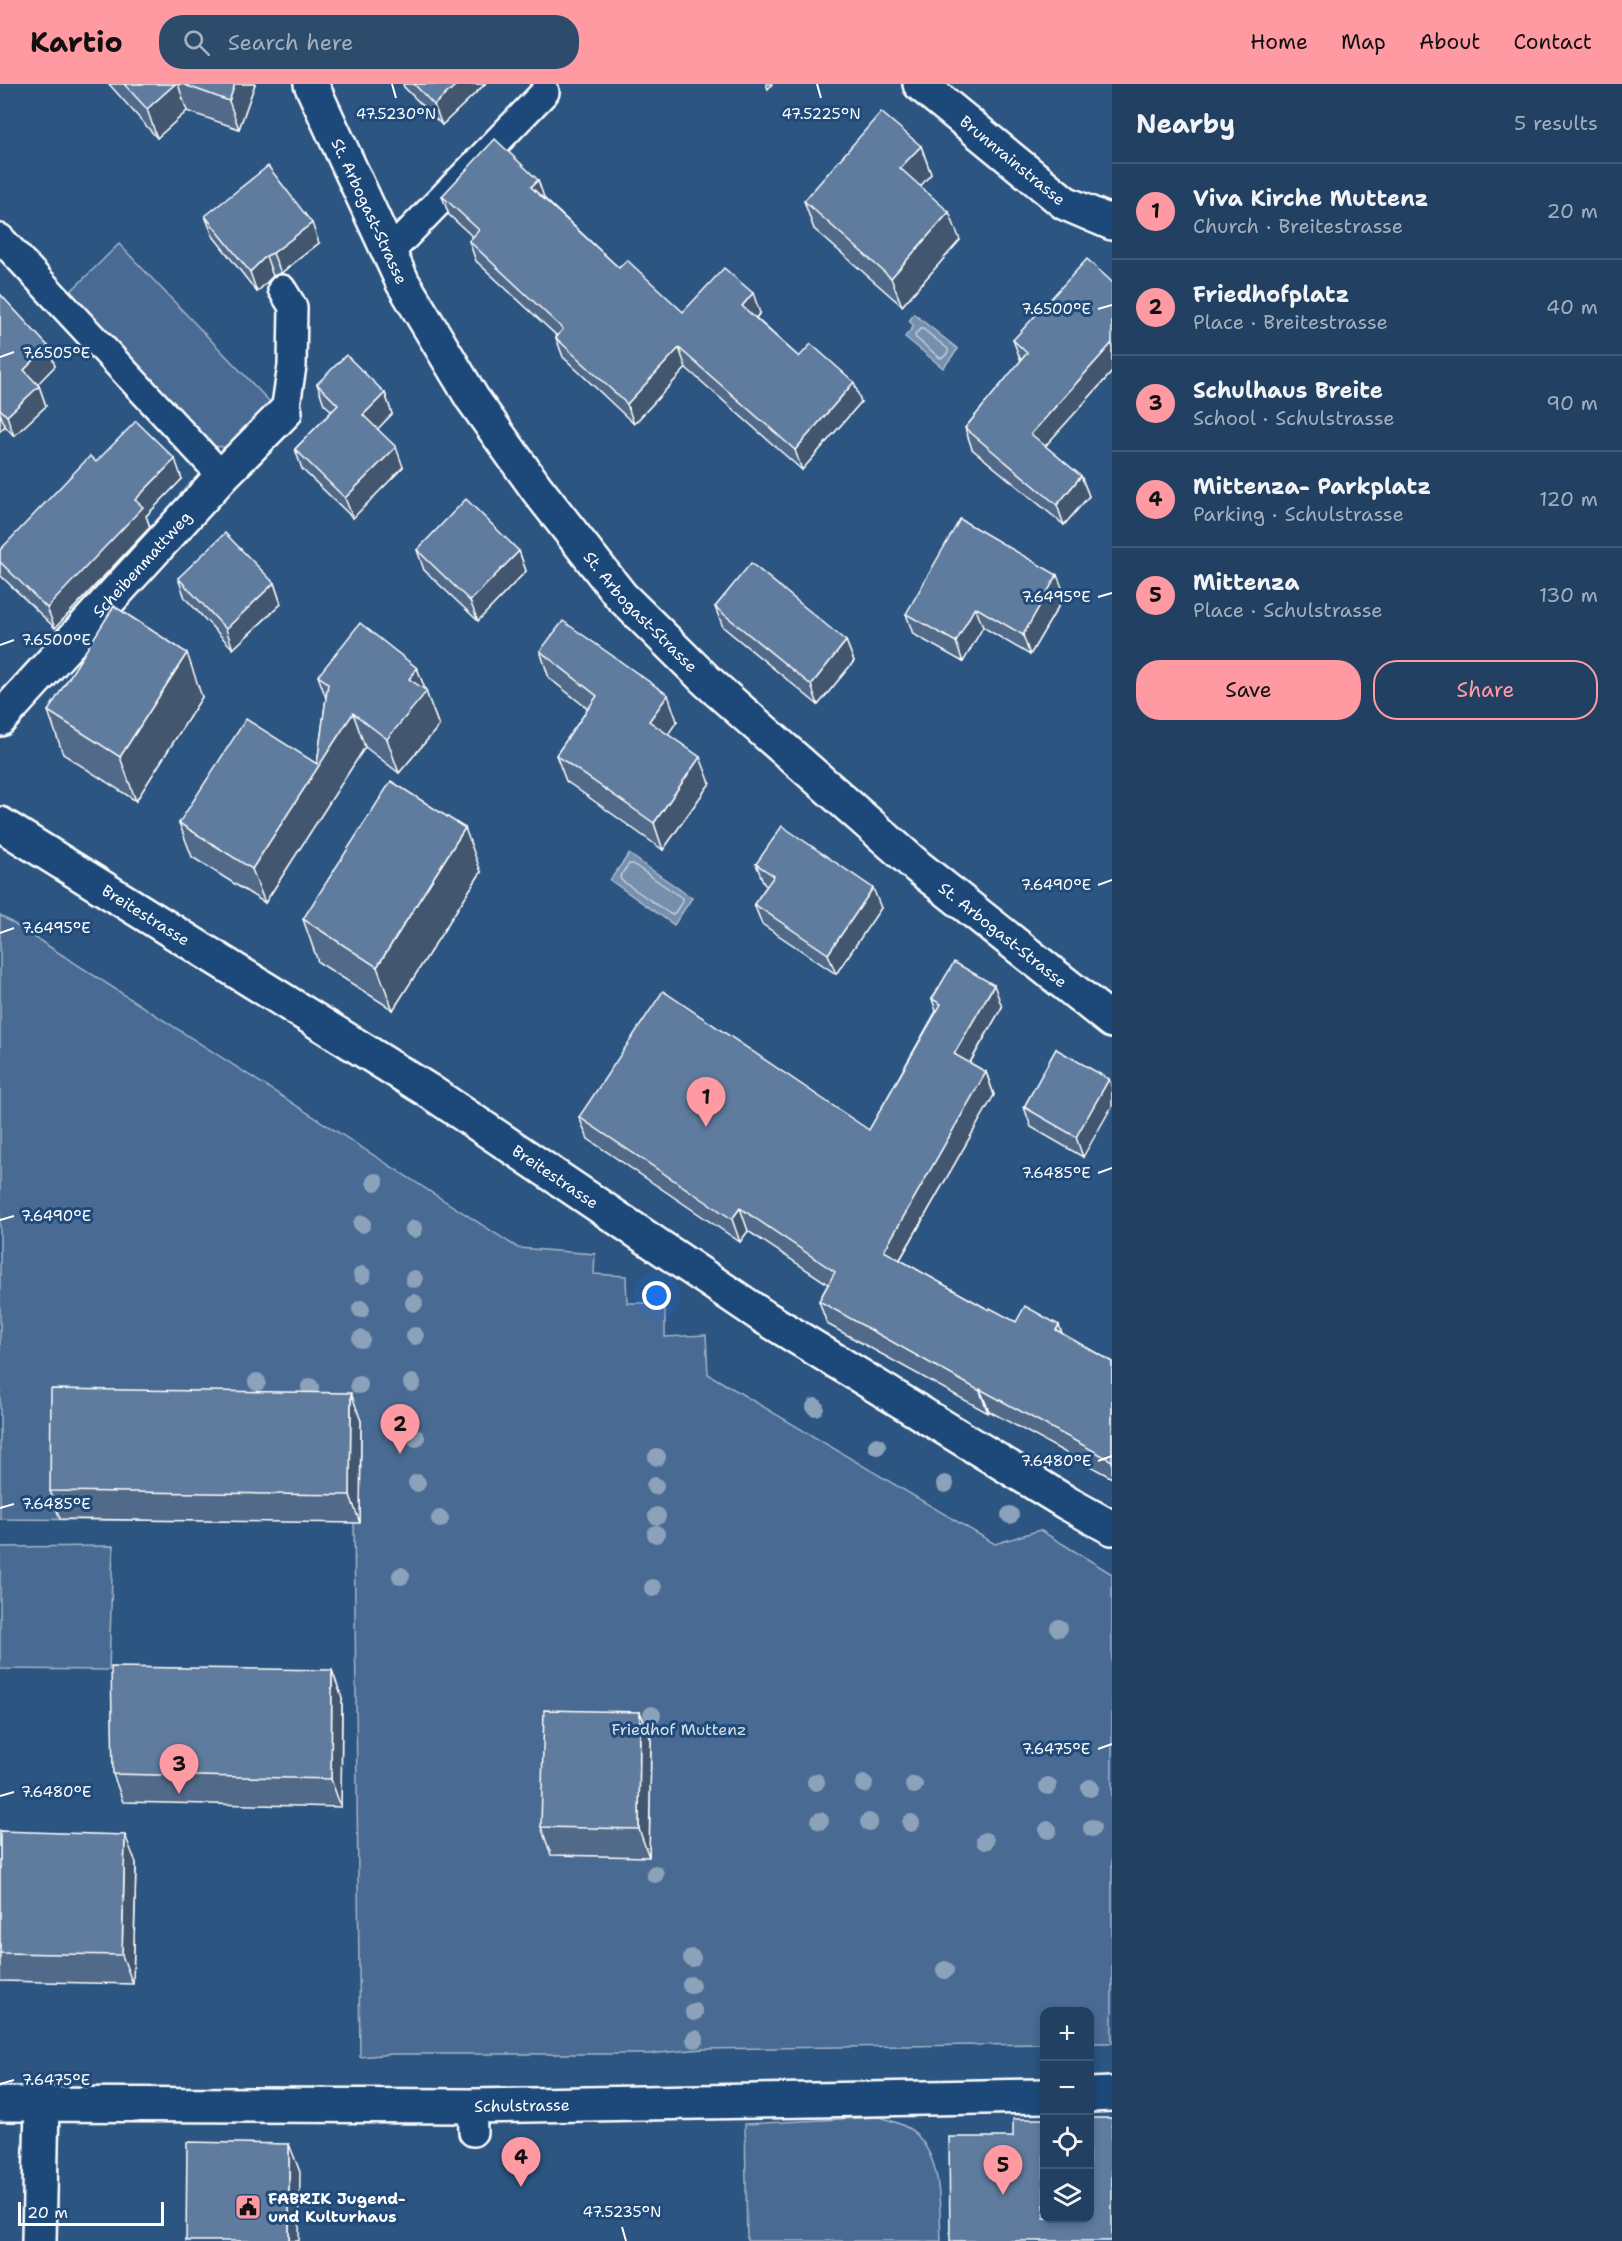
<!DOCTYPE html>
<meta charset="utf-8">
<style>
body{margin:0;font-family:"Shantell Sans",sans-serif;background:#2d4b6b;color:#f1f3f6}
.controls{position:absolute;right:18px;bottom:18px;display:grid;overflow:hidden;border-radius:12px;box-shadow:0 3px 9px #0003}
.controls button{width:54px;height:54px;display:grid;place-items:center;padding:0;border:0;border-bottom:2px solid #3e5977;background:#214062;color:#f1f3f6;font:30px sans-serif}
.scale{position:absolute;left:18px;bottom:15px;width:146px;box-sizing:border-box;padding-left:6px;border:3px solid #fff;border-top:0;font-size:16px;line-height:21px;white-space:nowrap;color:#fff;-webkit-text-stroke:4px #1f4a7a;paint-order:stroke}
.you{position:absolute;left:657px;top:1212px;width:21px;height:21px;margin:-15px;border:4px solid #fff;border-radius:50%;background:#1a73e8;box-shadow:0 0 0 9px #1a73e833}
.badge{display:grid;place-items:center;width:39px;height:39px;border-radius:50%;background:#ff9aa2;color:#111;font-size:20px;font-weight:700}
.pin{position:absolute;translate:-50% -50px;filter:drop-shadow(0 2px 3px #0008)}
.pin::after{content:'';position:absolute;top:32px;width:21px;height:18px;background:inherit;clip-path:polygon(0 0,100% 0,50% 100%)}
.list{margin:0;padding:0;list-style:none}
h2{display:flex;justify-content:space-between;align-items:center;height:78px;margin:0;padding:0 24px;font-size:26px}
h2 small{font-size:20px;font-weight:400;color:#a2afbe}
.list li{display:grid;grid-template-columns:39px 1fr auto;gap:18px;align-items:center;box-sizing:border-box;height:96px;padding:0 24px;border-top:2px solid #3e5977}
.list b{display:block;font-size:22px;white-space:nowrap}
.list p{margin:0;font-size:20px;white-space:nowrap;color:#a2afbe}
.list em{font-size:20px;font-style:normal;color:#a2afbe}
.actions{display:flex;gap:12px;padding:18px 24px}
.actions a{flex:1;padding:14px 0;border:2px solid #ff9aa2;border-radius:24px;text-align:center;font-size:21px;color:#ff9aa2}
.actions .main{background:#ff9aa2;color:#111}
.icon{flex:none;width:33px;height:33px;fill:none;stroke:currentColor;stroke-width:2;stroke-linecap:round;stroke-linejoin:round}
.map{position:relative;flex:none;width:1112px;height:2157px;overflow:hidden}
header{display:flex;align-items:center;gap:36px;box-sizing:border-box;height:84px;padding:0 30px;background:#ff9aa2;color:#111}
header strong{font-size:28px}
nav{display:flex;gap:33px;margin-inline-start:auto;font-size:21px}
.search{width:420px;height:54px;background:#2d4b6b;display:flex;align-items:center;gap:15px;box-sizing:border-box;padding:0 21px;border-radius:24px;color:#a2afbe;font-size:22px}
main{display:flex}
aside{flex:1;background:#214062}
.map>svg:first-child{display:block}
.green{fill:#486b92;stroke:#a4b5c8;stroke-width:1.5}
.water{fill:#748fad;stroke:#acbcce;stroke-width:1.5}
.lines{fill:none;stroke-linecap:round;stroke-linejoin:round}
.shore{stroke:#c7d2de;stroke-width:1.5}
.lane-casing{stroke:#fff;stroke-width:32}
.street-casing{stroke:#fff;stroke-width:38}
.lane{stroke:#1f4a7a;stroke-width:27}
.street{stroke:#1f4a7a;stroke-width:33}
.tree{fill:#8ca2bb}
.wall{fill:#516b89;stroke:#fff;stroke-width:1.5}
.shaded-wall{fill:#42576f;stroke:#fff;stroke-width:1.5}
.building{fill:#5e7c9f;stroke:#fff;stroke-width:1.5}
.ticks{fill:none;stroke:#fff;stroke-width:2}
.labels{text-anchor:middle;stroke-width:6;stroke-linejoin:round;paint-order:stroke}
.street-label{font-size:16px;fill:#fff;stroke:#1f4a7a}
.park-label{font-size:16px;fill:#dae1e9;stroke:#1f4a7a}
.poi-label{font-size:16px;font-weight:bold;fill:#fff;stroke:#1f4a7a;text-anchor:start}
.ticks-label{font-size:15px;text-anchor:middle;fill:#fff;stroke:#1f4a7a;stroke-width:6;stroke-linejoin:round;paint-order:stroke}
</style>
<header>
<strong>Kartio</strong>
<div class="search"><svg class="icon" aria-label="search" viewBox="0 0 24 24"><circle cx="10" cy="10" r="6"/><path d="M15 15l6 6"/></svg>Search here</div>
<nav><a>Home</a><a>Map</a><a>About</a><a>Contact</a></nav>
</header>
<main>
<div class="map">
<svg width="1112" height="2157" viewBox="0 0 1112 2157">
<rect width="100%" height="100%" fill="#2c5582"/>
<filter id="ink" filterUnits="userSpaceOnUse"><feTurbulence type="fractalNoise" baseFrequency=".0167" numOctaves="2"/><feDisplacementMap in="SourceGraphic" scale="12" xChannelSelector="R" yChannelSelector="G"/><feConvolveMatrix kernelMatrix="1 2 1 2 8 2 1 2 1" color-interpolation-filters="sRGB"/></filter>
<g filter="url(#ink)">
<g class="green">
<polygon points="119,160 271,319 226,363 209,362 66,212"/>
<polygon points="0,831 518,1164 595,1170 594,1190 626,1192 627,1219 665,1219 665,1253 706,1251 708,1290 995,1460 1040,1446 1112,1490 1112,1959 1090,1959 1090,1928 1044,1928 1044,1960 703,1965 648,1970 393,1970 360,1973 354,1438 0,1435"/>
<polygon points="113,1462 109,1586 0,1585 0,1463"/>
<path d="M880 2033C892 2037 910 2042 918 2052 943 2080 939 2122 941 2157H747L745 2040Z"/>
</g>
<g class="water">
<polygon points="914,230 958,265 943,284 905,253 914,242 909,237"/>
<polygon points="629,770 692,814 674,841 610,796"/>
</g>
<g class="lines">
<g class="shore">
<polygon points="920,245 923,245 948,265 948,268 944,273 940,274 916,254 915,251"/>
<polygon points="629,780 633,780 682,814 682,818 674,830 670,830 621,796 620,792"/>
</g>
<defs>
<g id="lane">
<polyline points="0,154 222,392"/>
<polyline points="389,169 545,8"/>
<polyline points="282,205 293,223 292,282 285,328"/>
<polyline points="472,2022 473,2048"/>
</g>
<g id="street">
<path id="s1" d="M311 0 403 199 472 314 537 405 621 512 707 597 918 783 1112 937"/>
<path id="s2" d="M920 0 1065 119 1112 139"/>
<path id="s3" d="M0 635 222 392 285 328"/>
<path id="s4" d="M0 740 429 1007 764 1233 1067 1419 1112 1444"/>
<polyline points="1090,2011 1112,2010"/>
<path id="s5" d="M0 2020 472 2022 1044 2012"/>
<polyline points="39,2157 42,2020"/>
</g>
</defs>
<use href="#lane" class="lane-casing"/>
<use href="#street" class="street-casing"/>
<use href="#lane" class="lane"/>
<use href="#street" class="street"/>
</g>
<g class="tree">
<circle cx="375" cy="1098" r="9"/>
<circle cx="362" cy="1140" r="9"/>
<circle cx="414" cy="1145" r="9"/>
<circle cx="362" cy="1191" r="9"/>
<circle cx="414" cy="1195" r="9"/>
<circle cx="414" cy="1219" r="9"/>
<circle cx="361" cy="1225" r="9"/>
<circle cx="415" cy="1252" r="9"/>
<circle cx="361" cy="1255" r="9"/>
<circle cx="257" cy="1298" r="9"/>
<circle cx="412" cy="1299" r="9"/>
<circle cx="359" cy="1301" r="9"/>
<circle cx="310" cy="1303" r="9"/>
<circle cx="815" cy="1323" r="9"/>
<circle cx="416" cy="1354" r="9"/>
<circle cx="877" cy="1362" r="9"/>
<circle cx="657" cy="1373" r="9"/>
<circle cx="417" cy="1399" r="9"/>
<circle cx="945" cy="1400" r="9"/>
<circle cx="655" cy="1402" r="9"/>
<circle cx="1010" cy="1431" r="9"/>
<circle cx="657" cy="1432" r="9"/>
<circle cx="440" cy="1435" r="9"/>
<circle cx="656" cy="1450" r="9"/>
<circle cx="401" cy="1492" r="9"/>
<circle cx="653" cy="1504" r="9"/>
<circle cx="1059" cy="1544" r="9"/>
<circle cx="652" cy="1631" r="9"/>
<circle cx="816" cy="1698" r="9"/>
<circle cx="864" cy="1700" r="9"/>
<circle cx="914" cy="1701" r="9"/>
<circle cx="1048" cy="1702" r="9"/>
<circle cx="1090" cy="1704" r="9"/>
<circle cx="820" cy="1737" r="9"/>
<circle cx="869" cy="1738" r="9"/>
<circle cx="911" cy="1739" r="9"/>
<circle cx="1092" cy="1744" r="9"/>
<circle cx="1048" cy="1746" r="9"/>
<circle cx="985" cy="1757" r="9"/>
<circle cx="655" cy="1790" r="9"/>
<circle cx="692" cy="1874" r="9"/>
<circle cx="945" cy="1886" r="9"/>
<circle cx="691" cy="1901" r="9"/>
<circle cx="694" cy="1928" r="9"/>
<circle cx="695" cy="1955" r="9"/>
</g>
<g class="wall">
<polygon points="109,0 255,0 239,45 187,27 157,54"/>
<polygon points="403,0 485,0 442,41 404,3"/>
<polygon points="921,62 931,90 920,102 960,156 902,222 814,145 804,117"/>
<polygon points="442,112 545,115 619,184 683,228 760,229 756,234 799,273 861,318 802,386 686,284 634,340 563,273 556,254 557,252 476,177 469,157 473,153 449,131"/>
<polygon points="205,132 319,159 281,189 273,192 257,208 213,152"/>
<polygon points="0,210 55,282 37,300 39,302 46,322 14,352 5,342 0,347"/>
<polygon points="1013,256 1112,288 1045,362 1081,392 1089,412 1064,441 972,365 965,344 1021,277"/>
<polygon points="317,300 385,309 392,330 377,345 403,383 353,434 302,385 295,365 332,327 324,320"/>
<polygon points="96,378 182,395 146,432 150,443 55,544 1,492 0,488 0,466"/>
<polygon points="417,466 519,467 526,487 478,537 424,486"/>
<polygon points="178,494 274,499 281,520 233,565 185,514"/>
<polygon points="1065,511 1030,571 983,543 963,578 913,550 906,530"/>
<polygon points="715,523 846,557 854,577 818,621 723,543"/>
<polygon points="540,567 677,637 668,650 710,699 663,766 566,697 556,671 588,625 549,594"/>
<polygon points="417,584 439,642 399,689 365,663 265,819 192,773 179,739 317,680 326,614 318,592"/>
<polygon points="202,613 136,717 63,670 48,627"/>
<polygon points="756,780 881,824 836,890 762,840 754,820 767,802 764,800"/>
<polygon points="481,788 393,926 318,878 303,835"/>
<polygon points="932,915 1002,923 970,979 986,988 994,1011 900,1176 989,1226 1016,1238 1062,1250 1112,1278 1112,1394 989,1327 988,1329 827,1240 819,1217 828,1200 748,1147 740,1158 588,1055 579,1033 869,1046 936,927"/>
<polygon points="1056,965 1083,1073 1031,1043 1024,1023"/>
<polygon points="361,1337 360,1439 60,1435 50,1407"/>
<polygon points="342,1614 341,1723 123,1718 113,1690"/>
<polygon points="640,1628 651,1656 649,1773 551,1771 541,1743"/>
<polygon points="0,1747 136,1779 133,1900 0,1897"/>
</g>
<g class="shaded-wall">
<polygon points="175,0 178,0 187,27 157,54 147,25"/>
<polygon points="235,0 255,0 239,45 229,17"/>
<polygon points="457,0 485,0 442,41 434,21"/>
<polygon points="766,0 772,0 768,5"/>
<polygon points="921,62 931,90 911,113 900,84"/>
<polygon points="538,96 545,116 531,103"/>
<polygon points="949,128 960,156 902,222 891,194"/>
<polygon points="312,139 319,159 281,189 273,169"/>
<polygon points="266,172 273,192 257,208 250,188"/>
<polygon points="753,209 760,229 749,241 742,222"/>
<polygon points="1112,259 1112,288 1038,370 1031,350"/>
<polygon points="48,262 55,282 32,306 24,286"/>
<polygon points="679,264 686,284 634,340 627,320"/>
<polygon points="854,298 861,318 802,386 795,366"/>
<polygon points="39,302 46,322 14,352 7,332"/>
<polygon points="385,309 392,330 371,352 363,331"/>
<polygon points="0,329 5,342 0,347"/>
<polygon points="396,363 403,383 353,434 345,414"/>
<polygon points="175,375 182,395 146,432 150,443 55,544 47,524 135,416"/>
<polygon points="1081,392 1089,412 1064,441 1057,421"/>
<polygon points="519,467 526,487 478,537 470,517"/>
<polygon points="1057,491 1065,511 1030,571 1023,551"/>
<polygon points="274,499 281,520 233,565 226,545"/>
<polygon points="975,523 983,543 963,578 956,558"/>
<polygon points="846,557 854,577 818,621 811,601"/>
<polygon points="187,569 202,613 136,717 120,673"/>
<polygon points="417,584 439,642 399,689 387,655 409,595"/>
<polygon points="668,611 677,637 659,664 649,637"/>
<polygon points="353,629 365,663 265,819 252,785"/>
<polygon points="700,673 710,699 663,766 654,739"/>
<polygon points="465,744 481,788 393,926 377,883"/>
<polygon points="873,804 881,824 836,890 828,870"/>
<polygon points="994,901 1002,923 962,992 954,970"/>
<polygon points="986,988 994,1011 892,1189 884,1167"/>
<polygon points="1109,995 1112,1004 1112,1022 1083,1073 1076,1053"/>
<polygon points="740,1124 748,1147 740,1158 732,1135"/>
<polygon points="1059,1241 1067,1263 1056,1246"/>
<polygon points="980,1305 989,1327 988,1329 980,1307"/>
<polygon points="351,1309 361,1337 360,1439 350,1411"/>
<polygon points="332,1586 342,1614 341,1723 331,1695"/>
<polygon points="640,1628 651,1656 649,1773 639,1745"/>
<polygon points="125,1751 136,1779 133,1900 122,1871"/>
<polygon points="289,2060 300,2088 299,2157 289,2157"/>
</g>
<g class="building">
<polygon points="124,0 175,0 147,25"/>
<polygon points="182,0 235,0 229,17"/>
<polygon points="414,0 457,0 434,21"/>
<polygon points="881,28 921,62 900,84 949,128 891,194 804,117"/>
<polygon points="495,55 538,96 531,103 619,184 627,176 683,228 724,184 753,209 742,222 799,273 811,260 854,298 795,366 679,264 627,320 556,254 563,245 469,157 479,146 442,112"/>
<polygon points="268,82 312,139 273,169 266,172 250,188 205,132"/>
<polygon points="1087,175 1112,198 1112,259 1031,350 1081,392 1057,421 965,344 1027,269 1013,256"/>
<polygon points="0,210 48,262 24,286 39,302 7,332 0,325"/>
<polygon points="346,271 385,309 363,331 396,363 345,414 295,365 338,321 317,300"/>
<polygon points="136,337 175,375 135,416 143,423 47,524 0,478 0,466 90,372 96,378"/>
<polygon points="466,415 519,467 470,517 417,466"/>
<polygon points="960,435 1057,491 1023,551 975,523 956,558 906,530"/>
<polygon points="225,449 274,499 226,545 178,494"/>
<polygon points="751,479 846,557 811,601 715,523"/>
<polygon points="114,522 187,569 120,673 48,627"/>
<polygon points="563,537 668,611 649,637 700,673 654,739 556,671 597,612 540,567"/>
<polygon points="360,539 417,584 409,595 427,607 387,655 353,629 252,785 179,739 246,635 317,680 328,599 318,592"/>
<polygon points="391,697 465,744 377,883 303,835"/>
<polygon points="782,742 873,804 828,870 754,820 774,792 756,780"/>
<polygon points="954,878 994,901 954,970 986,988 884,1167 989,1226 990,1224 1016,1238 1025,1222 1059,1241 1056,1246 1112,1278 1112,1377 980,1305 980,1307 819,1217 835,1188 740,1124 732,1135 579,1033 663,907 869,1046 941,920 932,915"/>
<polygon points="1056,965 1109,995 1076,1053 1024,1023"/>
<polygon points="51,1305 351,1309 350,1411 50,1407"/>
<polygon points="111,1583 332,1586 331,1695 113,1690"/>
<polygon points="544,1626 640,1628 639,1745 541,1743"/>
<polygon points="0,1747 125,1751 122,1871 0,1869"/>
<polygon points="1089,2034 1112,2034 1112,2157 950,2157 949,2053 1013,2053 1013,2035 1044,2035 1044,2134 1089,2134"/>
<polygon points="187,2058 289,2060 289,2157 186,2157"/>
</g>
</g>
<path class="ticks" d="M392 0 396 14M817 0 821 14M1098 225 1112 221M0 273 14 268M1098 513 1112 509M0 561 14 556M1098 801 1112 796M0 849 14 844M1098 1089 1112 1084M0 1136 14 1132M1098 1377 1112 1372M0 1424 14 1420M1098 1665 1112 1660M0 1712 14 1708M0 2000 14 1996M622 2143 626 2157"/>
<defs>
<symbol id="civic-square" viewBox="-11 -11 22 22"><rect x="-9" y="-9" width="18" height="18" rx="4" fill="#ff9aa2" stroke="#1f4a7a"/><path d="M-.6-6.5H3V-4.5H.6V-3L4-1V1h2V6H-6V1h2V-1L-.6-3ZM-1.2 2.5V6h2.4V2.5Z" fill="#111"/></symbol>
</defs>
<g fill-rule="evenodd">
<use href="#civic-square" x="233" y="2108" width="30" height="30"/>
</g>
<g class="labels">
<g class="street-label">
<text dy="6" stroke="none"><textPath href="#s2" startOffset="120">Brunnrainstrasse</textPath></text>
<text dy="6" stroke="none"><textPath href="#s1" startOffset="140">St. Arbogast-Strasse</textPath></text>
<text dy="6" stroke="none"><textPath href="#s3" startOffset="210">Scheibenmattweg</textPath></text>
<text dy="6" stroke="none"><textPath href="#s1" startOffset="626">St. Arbogast-Strasse</textPath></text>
<text dy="6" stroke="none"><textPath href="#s4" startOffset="172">Breitestrasse</textPath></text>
<text dy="6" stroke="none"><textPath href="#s1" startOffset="1112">St. Arbogast-Strasse</textPath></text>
<text dy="6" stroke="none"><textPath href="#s4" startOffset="658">Breitestrasse</textPath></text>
<text dy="6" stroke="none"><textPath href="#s5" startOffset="522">Schulstrasse</textPath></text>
</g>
<g class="park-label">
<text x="679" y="1651">Friedhof Muttenz</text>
</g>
<g class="poi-label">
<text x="268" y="2120">FABRIK Jugend-<tspan x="268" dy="18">und Kulturhaus</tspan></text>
</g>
</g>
<g class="ticks-label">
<text x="396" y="35">47.5230°N</text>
<text x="821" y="35">47.5225°N</text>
<text x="1056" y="230">7.6500°E</text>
<text x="56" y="274">7.6505°E</text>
<text x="1056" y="518">7.6495°E</text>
<text x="56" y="561">7.6500°E</text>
<text x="1056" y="806">7.6490°E</text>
<text x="56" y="849">7.6495°E</text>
<text x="1056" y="1094">7.6485°E</text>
<text x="56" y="1137">7.6490°E</text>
<text x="1056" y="1382">7.6480°E</text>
<text x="56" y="1425">7.6485°E</text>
<text x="1056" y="1670">7.6475°E</text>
<text x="56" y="1713">7.6480°E</text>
<text x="56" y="2001">7.6475°E</text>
<text x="622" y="2133">47.5235°N</text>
</g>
</svg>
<div class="controls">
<button>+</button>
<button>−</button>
<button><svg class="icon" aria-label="locate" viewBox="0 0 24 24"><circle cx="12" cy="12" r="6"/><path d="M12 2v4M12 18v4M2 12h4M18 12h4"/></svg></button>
<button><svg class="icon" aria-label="layers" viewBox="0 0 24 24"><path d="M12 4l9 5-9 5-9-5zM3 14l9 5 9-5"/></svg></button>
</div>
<div class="scale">20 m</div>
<div class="you"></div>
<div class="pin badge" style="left:706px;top:1043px">1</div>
<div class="pin badge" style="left:400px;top:1370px">2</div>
<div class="pin badge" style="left:179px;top:1710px">3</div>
<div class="pin badge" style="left:521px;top:2103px">4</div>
<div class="pin badge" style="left:1003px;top:2111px">5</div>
</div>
<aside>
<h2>Nearby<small>5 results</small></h2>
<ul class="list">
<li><span class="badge">1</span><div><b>Viva Kirche Muttenz</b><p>Church · Breitestrasse</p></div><em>20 m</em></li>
<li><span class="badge">2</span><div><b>Friedhofplatz</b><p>Place · Breitestrasse</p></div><em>40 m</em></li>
<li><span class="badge">3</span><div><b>Schulhaus Breite</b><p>School · Schulstrasse</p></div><em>90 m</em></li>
<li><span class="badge">4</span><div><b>Mittenza- Parkplatz</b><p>Parking · Schulstrasse</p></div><em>120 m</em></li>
<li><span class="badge">5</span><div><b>Mittenza</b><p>Place · Schulstrasse</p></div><em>130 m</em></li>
</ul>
<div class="actions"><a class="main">Save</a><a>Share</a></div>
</aside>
</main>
